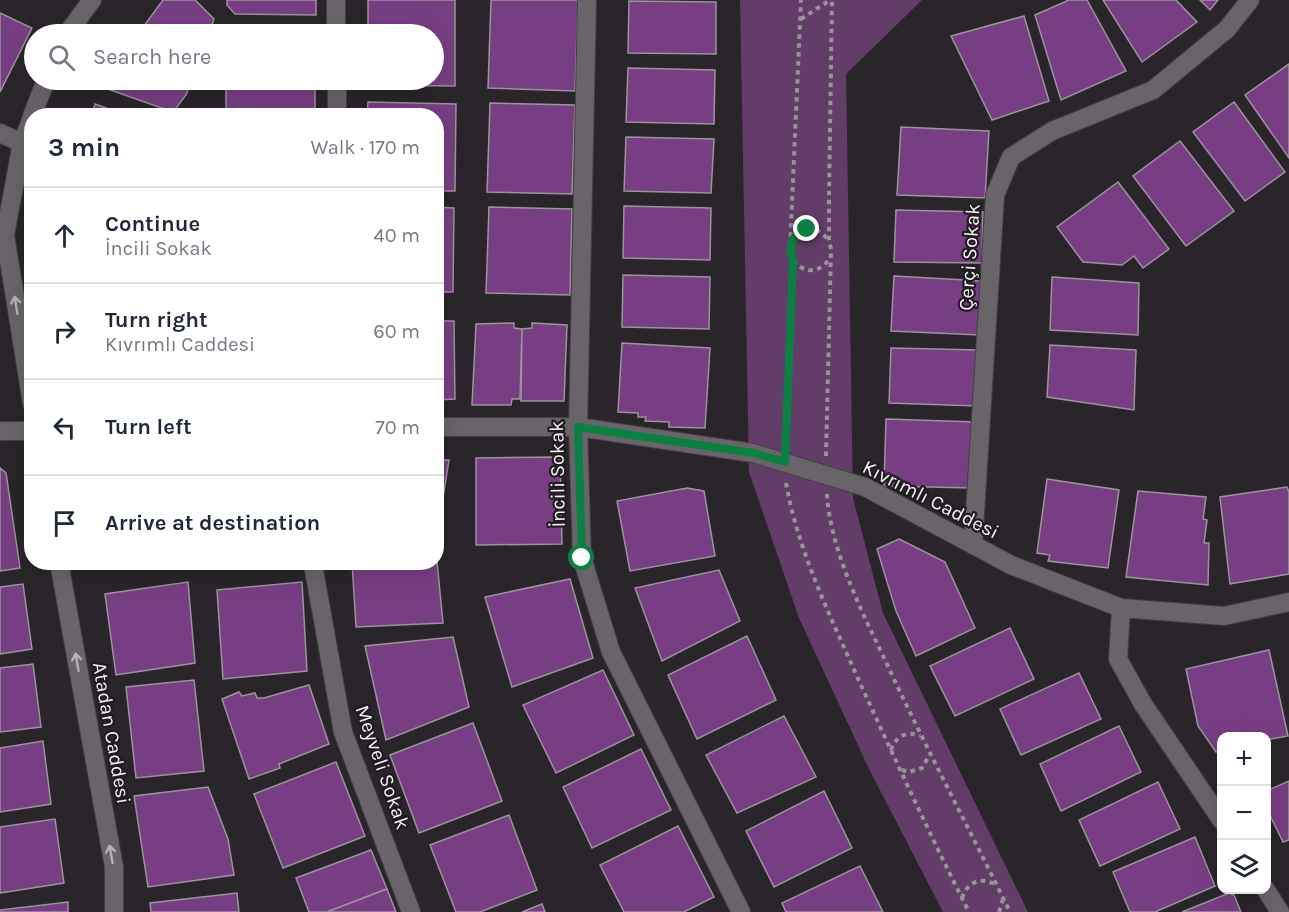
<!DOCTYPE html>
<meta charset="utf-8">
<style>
body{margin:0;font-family:Karla,sans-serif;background:#f2f2f3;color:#1f2937}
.controls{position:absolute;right:18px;bottom:18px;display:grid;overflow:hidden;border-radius:12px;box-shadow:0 6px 24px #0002}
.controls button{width:54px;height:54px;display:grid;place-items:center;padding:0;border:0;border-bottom:2px solid #e0e1e3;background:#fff;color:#1f2937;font:30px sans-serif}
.stop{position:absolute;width:18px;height:18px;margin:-14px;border:4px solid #0b8043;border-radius:50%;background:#fff}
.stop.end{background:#0b8043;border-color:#fff;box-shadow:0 2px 6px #0008}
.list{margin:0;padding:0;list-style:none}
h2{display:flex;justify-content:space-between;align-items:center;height:78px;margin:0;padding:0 24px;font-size:26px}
h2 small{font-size:20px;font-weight:400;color:#747a83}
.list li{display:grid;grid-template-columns:39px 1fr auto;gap:18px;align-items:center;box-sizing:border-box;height:96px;padding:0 24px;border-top:2px solid #e0e1e3}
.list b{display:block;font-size:22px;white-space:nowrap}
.list p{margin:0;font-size:20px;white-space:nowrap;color:#747a83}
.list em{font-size:20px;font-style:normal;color:#747a83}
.icon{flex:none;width:33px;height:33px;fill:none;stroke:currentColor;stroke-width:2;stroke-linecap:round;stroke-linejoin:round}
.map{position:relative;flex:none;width:1289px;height:912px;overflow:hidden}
.search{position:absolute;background:#fff;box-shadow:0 6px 24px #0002;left:24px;top:24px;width:420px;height:66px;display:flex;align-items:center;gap:15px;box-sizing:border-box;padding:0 21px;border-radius:33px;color:#747a83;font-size:22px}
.panel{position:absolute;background:#fff;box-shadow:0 6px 24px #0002;left:24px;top:108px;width:420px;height:462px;border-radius:24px}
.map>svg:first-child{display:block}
.green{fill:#613d67}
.building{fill:#783e83;stroke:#9a949b;stroke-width:1.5}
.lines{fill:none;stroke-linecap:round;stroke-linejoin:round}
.minor-casing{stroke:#454045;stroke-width:20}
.path{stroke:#989499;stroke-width:4;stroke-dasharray:4.5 4.5;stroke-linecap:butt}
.minor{stroke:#69646a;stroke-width:18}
.oneway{stroke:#b6b2b7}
.route{stroke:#0b8043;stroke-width:8}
.labels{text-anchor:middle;stroke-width:4.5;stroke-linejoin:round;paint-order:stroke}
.street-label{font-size:20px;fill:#f5f2f6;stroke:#201c21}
</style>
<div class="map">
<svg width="1289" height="912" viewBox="0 0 1289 912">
<rect width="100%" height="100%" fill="#2a252b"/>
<polygon class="green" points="740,0 922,0 846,74 853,498 883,613 1028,912 943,912 869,769 799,618 749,472"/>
<g class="building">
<polygon points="163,0 195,0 214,19 209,34 138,34"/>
<polygon points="227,0 316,0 316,15 235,14 227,5"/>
<polygon points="368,0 455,0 455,86 368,85 368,80 434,80 434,34 368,34"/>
<polygon points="491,0 578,0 575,91 488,88"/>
<polygon points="1069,0 1087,0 1126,71 1061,100 1035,15"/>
<polygon points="1103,0 1176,0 1197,22 1142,62"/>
<polygon points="1200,0 1218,0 1210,10"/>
<polygon points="629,1 716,2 716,54 628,53"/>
<polygon points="0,13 32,28 0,92"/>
<polygon points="1024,16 1049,101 992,120 951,36"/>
<polygon points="233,27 316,29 316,34 230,34"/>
<polygon points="1289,64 1289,158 1245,95"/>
<polygon points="628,68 715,70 714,124 626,122"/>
<polygon points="104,80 192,80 186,95 173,112 99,86"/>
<rect x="226" y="80" width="89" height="36"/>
<polygon points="368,102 456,104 455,191 436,191 436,116 367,116"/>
<polygon points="1234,102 1285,172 1245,201 1193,132"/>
<polygon points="490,103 575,105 572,194 487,192"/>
<polygon points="95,104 128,116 92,116"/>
<polygon points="901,127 989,131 985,198 897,195"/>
<polygon points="626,137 714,139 711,193 624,191"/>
<polygon points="1180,141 1234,211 1186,246 1133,176"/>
<polygon points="1118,182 1169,249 1143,268 1134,256 1122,265 1083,262 1057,227"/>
<polygon points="624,206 711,208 710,260 623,258"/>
<polygon points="436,207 454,208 453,292 436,292"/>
<polygon points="489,207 572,209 570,295 486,293"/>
<polygon points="896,210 983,212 982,263 894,262"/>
<polygon points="623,275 710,277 709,329 622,327"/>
<polygon points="894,276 983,281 980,335 891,331"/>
<polygon points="1052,277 1139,283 1138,335 1050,330"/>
<polygon points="436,321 454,321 455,399 436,400"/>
<polygon points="514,323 514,328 522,329 520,399 512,399 511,405 472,405 476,324"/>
<polygon points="532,323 567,325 564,401 521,401 522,329 532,328"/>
<polygon points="622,343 710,348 705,428 669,427 669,422 645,421 646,417 638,417 638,413 618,412"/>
<polygon points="1050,345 1136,350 1134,410 1047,397"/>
<polygon points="891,348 979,350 977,406 889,403"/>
<polygon points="886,419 975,422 973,488 884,486"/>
<polygon points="560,457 562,544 476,545 476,458"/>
<polygon points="436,460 449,460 443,498 439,498 438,535"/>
<polygon points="0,468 6,473 20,568 0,571"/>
<polygon points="1047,479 1119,490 1108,568 1048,561 1050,555 1037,553"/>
<polygon points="1287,487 1289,492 1289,574 1230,584 1220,497"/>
<polygon points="687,488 704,491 715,556 630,571 617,501"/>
<polygon points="1138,491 1206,497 1203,519 1207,520 1204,543 1209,543 1208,585 1126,577"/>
<polygon points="899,539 945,562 975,628 916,656 896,611 877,549"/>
<polygon points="436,551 443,623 356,627 352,562 436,562"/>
<polygon points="719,570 740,621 662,661 635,588"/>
<polygon points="570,579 593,658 512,687 485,597"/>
<polygon points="188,582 195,663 116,675 105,594"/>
<polygon points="302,582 307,671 223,679 217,590"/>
<polygon points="23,584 32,649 0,654 0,587"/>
<polygon points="1010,628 1034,679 955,716 930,666"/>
<polygon points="747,636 776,700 697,739 668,675"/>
<polygon points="453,637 469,707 386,740 365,646"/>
<polygon points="1269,650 1288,736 1266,740 1266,736 1222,736 1222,750 1216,752 1198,726 1186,669"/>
<polygon points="33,664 41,727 0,732 0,668"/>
<polygon points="603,670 634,735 556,773 523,705"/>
<polygon points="1079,673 1101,719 1021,755 1000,709"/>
<polygon points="194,680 204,771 136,778 126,687"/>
<polygon points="309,685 329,744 279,764 280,768 249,779 222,699 239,692 242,696 255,693 257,698 264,698"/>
<polygon points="784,716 816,777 737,813 706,755"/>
<polygon points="473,723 502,801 419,833 390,755"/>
<polygon points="1119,726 1141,772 1061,811 1040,764"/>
<polygon points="43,741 51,804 0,812 0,748"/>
<polygon points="641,749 671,810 592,848 563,787"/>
<polygon points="336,762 365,836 283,868 254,794"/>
<polygon points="1289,781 1289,840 1283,842 1266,807 1266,791"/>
<polygon points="1158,782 1180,829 1100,866 1079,820"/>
<polygon points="208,787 228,839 234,875 148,887 134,796"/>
<polygon points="824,791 852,848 774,887 746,831"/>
<polygon points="509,815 537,890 480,912 456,912 430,845"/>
<polygon points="55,819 64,883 0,893 0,827"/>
<polygon points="678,826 714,897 684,912 624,912 600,865"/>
<polygon points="1195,837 1215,886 1155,912 1130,912 1113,872"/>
<polygon points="371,850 387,889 327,912 309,912 296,878"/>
<polygon points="860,866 883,912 786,912 782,903"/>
<polygon points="387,889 396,912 327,912"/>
<polygon points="237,893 239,912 151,912 150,903"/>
<polygon points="1229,893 1234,895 1241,912 1182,912"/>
<polygon points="68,902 68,912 0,912 0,910"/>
<polygon points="542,904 545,912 522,912"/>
</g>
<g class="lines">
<defs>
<g id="minor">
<polyline points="336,0 336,34"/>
<polyline points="587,0 578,427 582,558 611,652 741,912"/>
<polyline points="67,34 92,0"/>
<polyline points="337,80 337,116"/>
<polyline points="32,116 46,80"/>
<polyline points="32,118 22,143 5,235 32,404"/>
<polyline points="0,133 22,143"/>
<polyline points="436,427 578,427 753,453 865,487 1011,565 1121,608 1224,616 1289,602"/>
<polyline points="0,431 32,431"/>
<polyline points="973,545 995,195 1011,157 1052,131 1153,90 1227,29 1250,0"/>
<polyline points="59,562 114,867 114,912"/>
<polyline points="316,562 314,570 343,732 411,912"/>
<polyline points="1121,608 1118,659 1143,704 1222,821"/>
<polyline points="1266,890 1280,912"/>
</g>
</defs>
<use href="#minor" class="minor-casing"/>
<g class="path">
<polyline points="801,19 830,0"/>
<polyline points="793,240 807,229 819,231 828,239"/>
<path d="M793 261C805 274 820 273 829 259"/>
<polyline points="785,443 793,261 790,248 801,0"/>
<polyline points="826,456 831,249 829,240 829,196 832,0"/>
<path d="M786 483C798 550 828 611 855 672 892 753 929 833 969 912"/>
<path d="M827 494C830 549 862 612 886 662 925 746 969 828 1010 912"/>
<path d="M891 750C895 737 907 730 920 736"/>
<polyline points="902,770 909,772 922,768 930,754"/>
<path d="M962 898C967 882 981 876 996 885"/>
<polyline points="999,912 1003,899"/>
</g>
<use href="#minor" class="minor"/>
</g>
<defs><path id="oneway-shaft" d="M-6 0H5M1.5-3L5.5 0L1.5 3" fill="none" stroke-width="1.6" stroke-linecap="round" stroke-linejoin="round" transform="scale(1.5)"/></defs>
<g class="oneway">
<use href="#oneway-shaft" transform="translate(16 305) rotate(-99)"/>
<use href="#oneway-shaft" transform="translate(77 662) rotate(-100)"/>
<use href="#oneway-shaft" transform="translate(111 854) rotate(-100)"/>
</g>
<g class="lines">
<path class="route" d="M582 558 578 427 753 453 785 462 793 261C788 246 792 235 807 229"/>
</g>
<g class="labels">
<g class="street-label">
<text transform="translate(969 257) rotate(-86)" y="7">Çerçi Sokak</text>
<text transform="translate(557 474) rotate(-91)" y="7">İncili Sokak</text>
<text transform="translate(931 499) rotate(27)" y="7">Kıvrımlı Caddesi</text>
<text transform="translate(112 733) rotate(80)" y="7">Atadan Caddesi</text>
<text transform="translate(383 767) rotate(71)" y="7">Meyveli Sokak</text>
</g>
</g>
</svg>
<div class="controls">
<button>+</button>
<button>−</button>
<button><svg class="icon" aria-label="layers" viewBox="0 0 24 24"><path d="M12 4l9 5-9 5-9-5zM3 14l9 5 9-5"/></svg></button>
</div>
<div class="stop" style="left:582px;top:558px"></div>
<div class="stop end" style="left:807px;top:229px"></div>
<div class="search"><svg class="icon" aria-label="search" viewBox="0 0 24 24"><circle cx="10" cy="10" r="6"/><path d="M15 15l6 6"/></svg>Search here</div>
<section class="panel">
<h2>3 min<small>Walk · 170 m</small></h2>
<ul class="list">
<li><svg class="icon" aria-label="ahead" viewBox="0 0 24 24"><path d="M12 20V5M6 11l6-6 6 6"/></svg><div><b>Continue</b><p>İncili Sokak</p></div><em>40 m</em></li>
<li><svg class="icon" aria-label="right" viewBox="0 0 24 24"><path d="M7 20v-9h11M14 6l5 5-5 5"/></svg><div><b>Turn right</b><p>Kıvrımlı Caddesi</p></div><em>60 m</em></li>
<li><svg class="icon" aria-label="left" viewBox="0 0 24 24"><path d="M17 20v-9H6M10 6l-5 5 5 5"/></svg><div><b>Turn left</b></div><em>70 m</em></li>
<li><svg class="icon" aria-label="arrive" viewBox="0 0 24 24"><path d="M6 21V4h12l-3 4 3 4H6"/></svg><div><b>Arrive at destination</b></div></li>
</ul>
</section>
</div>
